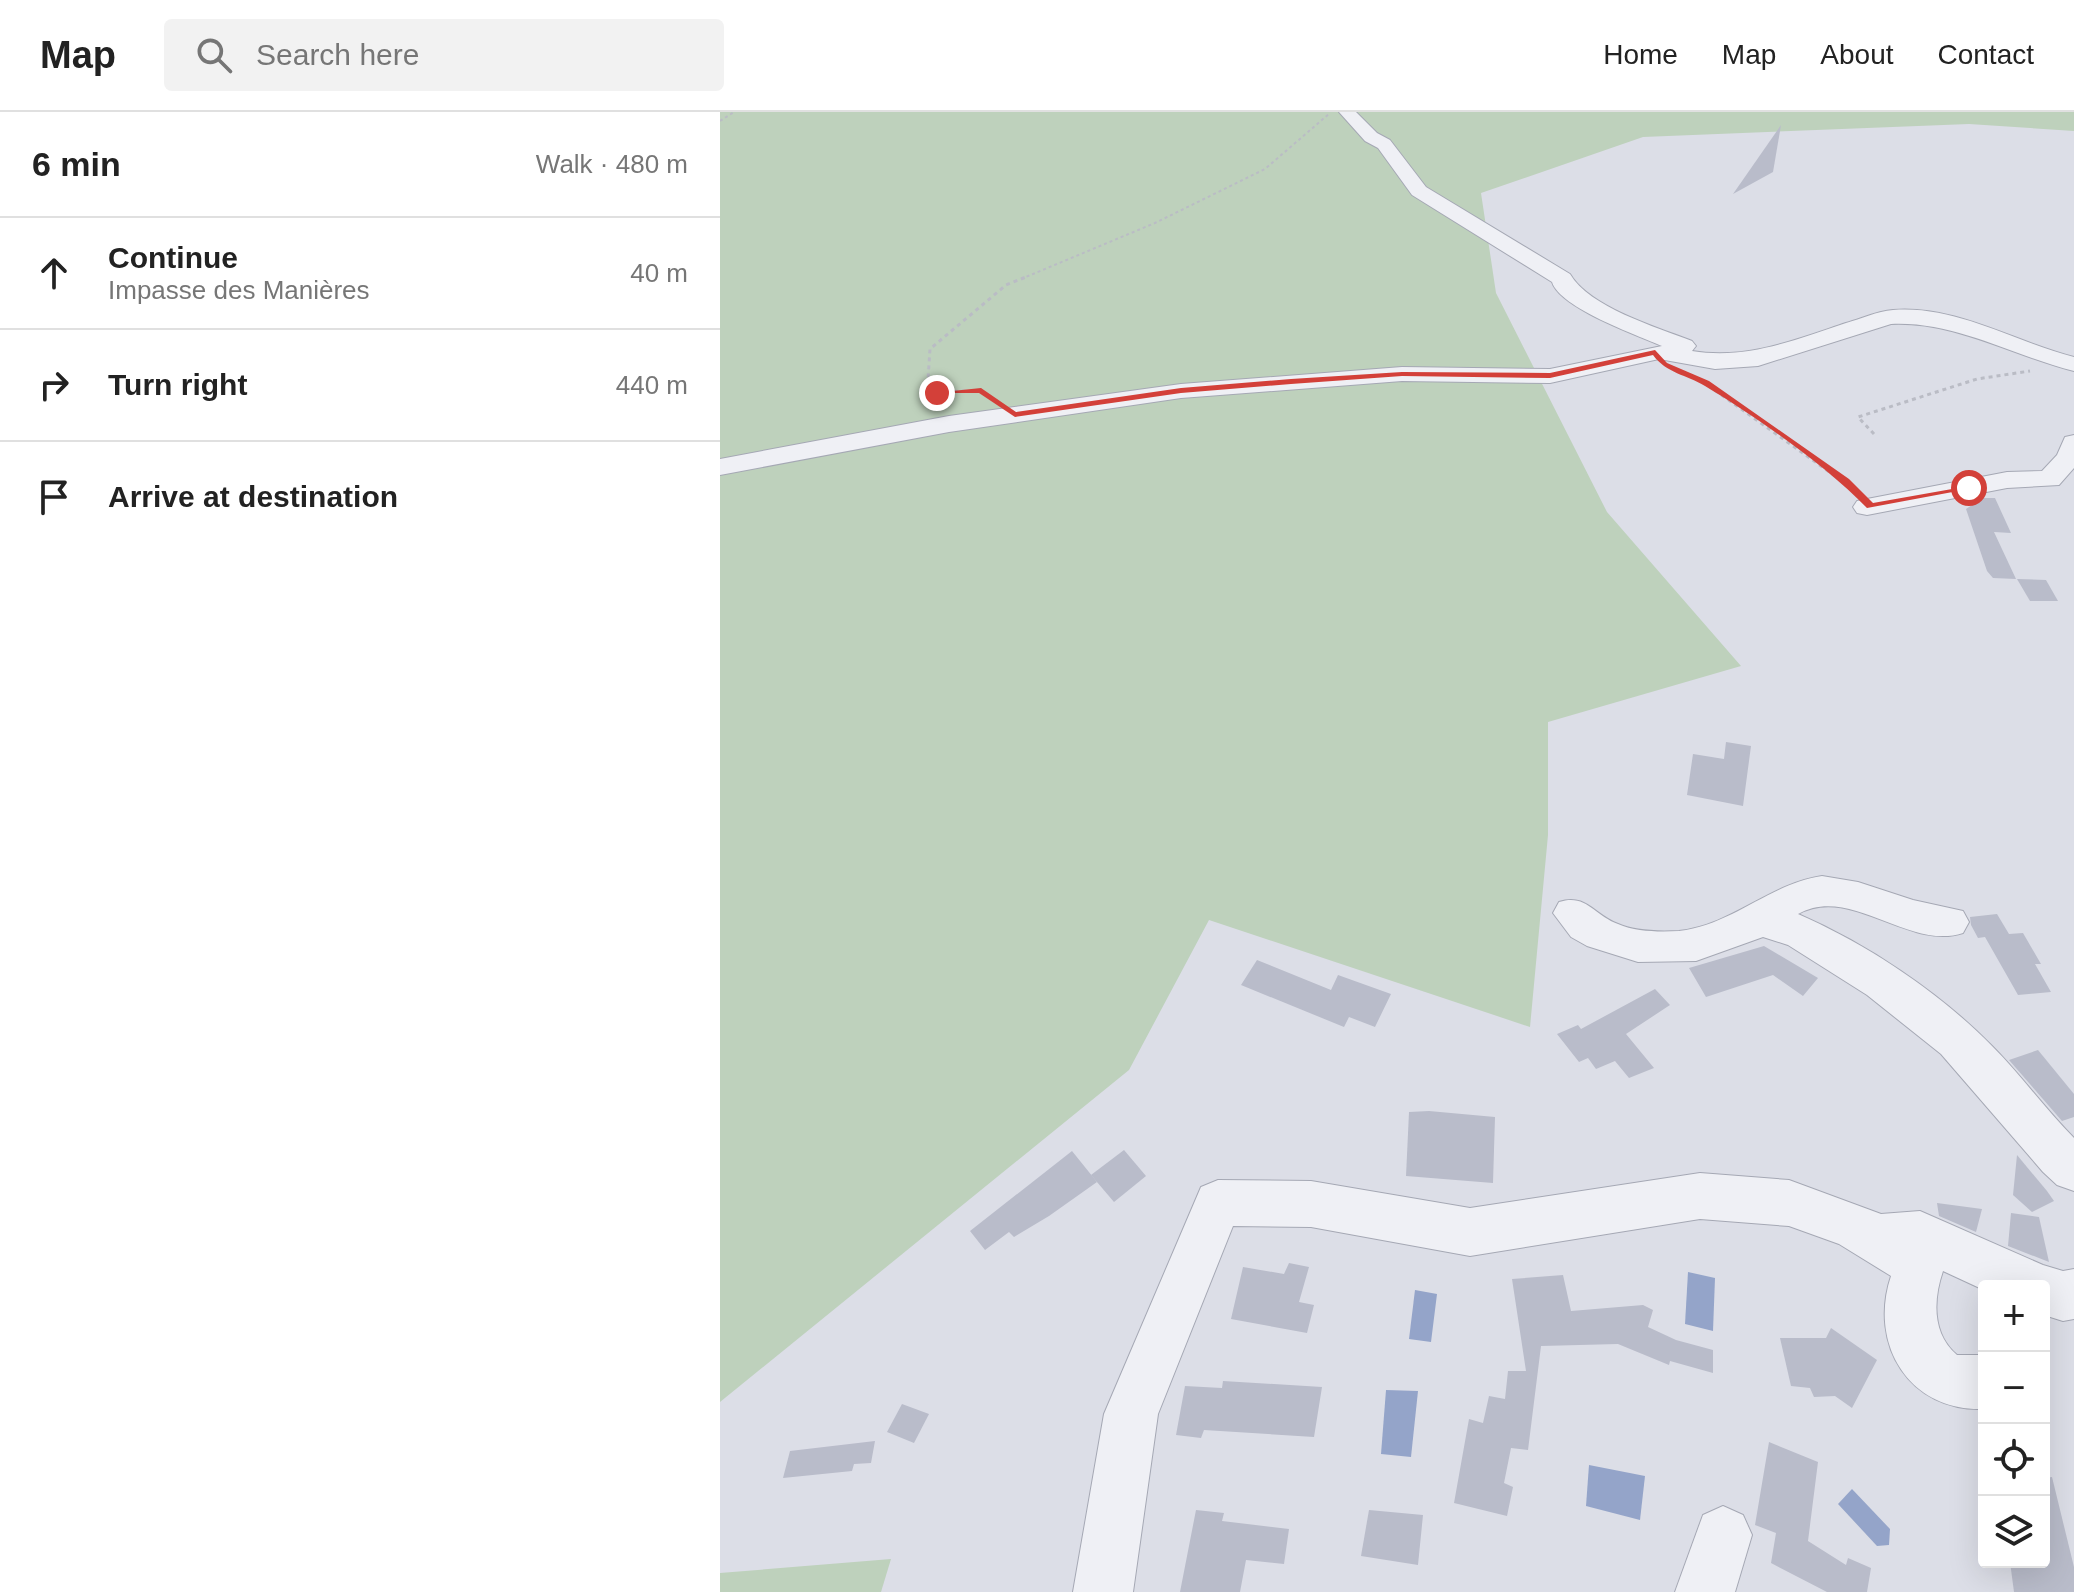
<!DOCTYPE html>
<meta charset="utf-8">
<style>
body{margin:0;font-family:Helvetica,sans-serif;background:#f2f2f2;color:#222}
.controls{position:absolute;right:24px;bottom:24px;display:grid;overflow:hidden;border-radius:8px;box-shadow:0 8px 32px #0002}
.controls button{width:72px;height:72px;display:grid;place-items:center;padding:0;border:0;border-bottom:2px solid #e0e0e0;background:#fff;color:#222;font:40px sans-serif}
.stop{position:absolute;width:24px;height:24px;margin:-18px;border:6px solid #d34039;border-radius:50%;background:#fff}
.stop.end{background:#d34039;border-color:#fff;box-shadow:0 2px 8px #0008}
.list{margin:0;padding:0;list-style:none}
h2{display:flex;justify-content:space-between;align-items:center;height:104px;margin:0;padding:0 32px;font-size:34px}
h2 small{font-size:26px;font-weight:400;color:#767676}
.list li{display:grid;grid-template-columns:52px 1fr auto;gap:24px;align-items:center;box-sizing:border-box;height:112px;padding:0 32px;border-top:2px solid #e0e0e0}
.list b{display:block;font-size:30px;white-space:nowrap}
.list p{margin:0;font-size:26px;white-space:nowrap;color:#767676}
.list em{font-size:26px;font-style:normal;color:#767676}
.icon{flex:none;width:44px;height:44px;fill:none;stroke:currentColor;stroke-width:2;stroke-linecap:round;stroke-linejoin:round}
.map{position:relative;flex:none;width:1354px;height:1480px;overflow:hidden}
header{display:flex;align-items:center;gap:48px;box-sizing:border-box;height:112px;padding:0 40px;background:#fff;border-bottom:2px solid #e0e0e0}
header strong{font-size:38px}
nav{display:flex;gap:44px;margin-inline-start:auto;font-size:28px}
.search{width:560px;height:72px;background:#f2f2f2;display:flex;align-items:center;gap:20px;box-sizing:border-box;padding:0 28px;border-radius:8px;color:#767676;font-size:30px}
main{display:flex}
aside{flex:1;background:#fff}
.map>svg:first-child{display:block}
.green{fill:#bed1bc}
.water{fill:#94a4c9}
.building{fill:#b9bcca}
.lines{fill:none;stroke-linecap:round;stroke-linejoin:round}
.minor-casing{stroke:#a5a8b4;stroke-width:2}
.path-far1{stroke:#babcc5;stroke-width:2;stroke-dasharray:3 3;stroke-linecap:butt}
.path{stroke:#babcc5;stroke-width:3;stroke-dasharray:4 4;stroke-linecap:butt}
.minor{fill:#eff0f5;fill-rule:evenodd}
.route{fill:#d34039}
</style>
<header>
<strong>Map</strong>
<div class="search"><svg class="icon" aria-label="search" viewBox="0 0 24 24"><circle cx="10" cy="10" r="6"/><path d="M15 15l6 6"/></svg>Search here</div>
<nav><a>Home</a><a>Map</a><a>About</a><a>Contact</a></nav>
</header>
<main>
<aside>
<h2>6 min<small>Walk · 480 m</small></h2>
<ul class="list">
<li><svg class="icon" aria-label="ahead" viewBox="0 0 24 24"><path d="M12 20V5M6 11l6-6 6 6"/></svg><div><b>Continue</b><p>Impasse des Manières</p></div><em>40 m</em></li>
<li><svg class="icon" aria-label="right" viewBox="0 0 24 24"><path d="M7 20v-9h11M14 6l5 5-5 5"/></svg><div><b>Turn right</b></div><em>440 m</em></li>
<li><svg class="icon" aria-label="arrive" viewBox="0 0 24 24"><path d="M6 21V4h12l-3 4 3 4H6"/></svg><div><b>Arrive at destination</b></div></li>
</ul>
</aside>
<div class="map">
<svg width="1354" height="1480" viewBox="0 0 1354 1480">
<rect width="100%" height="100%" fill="#dcdee7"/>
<g class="green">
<polygon points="0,0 1354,0 1354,19 1249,12 923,25 761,81 776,181 887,400 1021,554 828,610 828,723 810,915 489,808 409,958 0,1290"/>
<polygon points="171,1447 161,1480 0,1480 0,1461"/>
</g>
<g class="water">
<polygon points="968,1160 995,1166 993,1219 965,1212"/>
<polygon points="695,1178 717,1182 711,1230 689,1227"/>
<polygon points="666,1278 698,1279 691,1345 661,1342"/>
<polygon points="869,1353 925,1364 920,1408 866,1394"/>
<polygon points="1132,1377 1170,1417 1169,1433 1157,1434 1118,1392"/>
</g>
<g class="building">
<polygon points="1061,13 1053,60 1013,82"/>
<polygon points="1253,386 1275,386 1291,421 1274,420 1296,467 1273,466 1267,459 1246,397 1255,391"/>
<polygon points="1297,467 1326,468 1338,489 1310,489"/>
<polygon points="1006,630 1031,634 1023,694 967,683 973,642 1004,647"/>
<polygon points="1277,802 1289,822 1303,821 1321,852 1315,852 1331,880 1298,883 1265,825 1258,826 1251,813 1250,805"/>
<polygon points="1044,834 1098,866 1083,884 1053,863 986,885 969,856"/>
<polygon points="537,848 611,878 618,863 671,882 655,915 629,905 624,915 521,873"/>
<polygon points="935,877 950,893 906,922 934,956 909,966 895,949 876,957 868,946 859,950 837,922 858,913 861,917"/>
<polygon points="1318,938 1354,982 1354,1005 1342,1009 1289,948"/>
<polygon points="709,999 775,1005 773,1071 686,1064 689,1000"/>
<polygon points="404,1038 426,1064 394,1090 371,1063"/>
<polygon points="352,1039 377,1070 329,1104 294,1125 289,1120 265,1138 250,1119"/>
<polygon points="1297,1043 1327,1079 1334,1089 1312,1100 1293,1083"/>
<polygon points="1217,1091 1262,1097 1256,1120 1219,1104"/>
<polygon points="1291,1101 1319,1105 1329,1150 1288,1134"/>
<polygon points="569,1151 589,1155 579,1190 594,1193 587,1221 511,1207 523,1155 564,1162"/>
<polygon points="843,1163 851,1199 923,1193 933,1198 928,1215 956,1228 993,1238 993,1261 950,1249 949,1253 898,1232 821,1234 808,1338 791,1336 784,1371 793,1375 787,1404 734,1391 749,1307 763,1311 769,1284 785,1287 788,1259 806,1259 792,1167"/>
<polygon points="1111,1216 1157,1248 1132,1296 1115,1284 1094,1285 1090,1276 1071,1274 1060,1226 1106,1226"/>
<polygon points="503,1269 602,1275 594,1325 484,1318 481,1326 456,1323 465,1274 502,1276"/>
<polygon points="182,1292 209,1302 194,1331 167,1320"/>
<polygon points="155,1329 151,1351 134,1352 132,1359 63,1366 70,1339"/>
<polygon points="1049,1330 1098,1350 1088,1429 1126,1453 1128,1446 1151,1456 1147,1480 1107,1480 1051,1451 1056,1421 1035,1413"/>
<polygon points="1332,1365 1354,1455 1354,1480 1294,1480 1290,1450 1324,1450 1324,1366"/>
<polygon points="476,1398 504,1401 502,1409 569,1417 564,1452 526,1448 520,1480 460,1480"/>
<polygon points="649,1398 703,1403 698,1453 641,1444"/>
</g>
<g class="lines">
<defs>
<g id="minor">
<path d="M619 0H636L657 21 670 28 706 75 850 162C869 195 936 215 972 229L976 234 972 239C1027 248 1075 228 1126 211 1141 207 1157 199 1173 198 1237 193 1294 230 1354 245V259C1293 244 1236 209 1171 212L1038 254 995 257 939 247 830 271 682 269 461 286 229 320 0 363V347L229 304 461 272 682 255 830 257 942 234C917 223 840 196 832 170L692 83 658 36 645 29Z"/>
<polygon points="1354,323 1354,356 1339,373 1287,376 1147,403 1137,401 1133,395 1137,389 1147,387 1287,360 1322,359 1337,343 1345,325"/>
<path d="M1102 764 1138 770 1193 788 1243 799 1249 810 1243 821C1189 839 1130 772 1078 802 1147 832 1219 880 1272 934 1301 963 1325 997 1354 1026V1079L1337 1073 1323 1060 1221 942 1147 883 1068 833 1043 825 976 849 918 850 867 834 851 825 833 801 839 790C866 781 874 803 898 812 916 820 940 820 959 819 1013 813 1049 772 1102 764Z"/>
<path d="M980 1061 1069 1068 1161 1102 1200 1099 1323 1153 1343 1159 1354 1157V1207L1343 1209 1324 1203V1174H1264V1178L1223 1159C1213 1188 1212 1222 1237 1243H1264V1297C1190 1300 1148 1233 1171 1164L1119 1132 1069 1114 980 1107 750 1144 591 1115 513 1114 438 1302 413 1480H353L384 1302 481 1075 498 1068 591 1069 750 1096Z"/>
<polygon points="1003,1394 1023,1403 1032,1423 1015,1480 955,1480 983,1403"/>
</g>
</defs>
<use href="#minor" class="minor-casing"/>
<g class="path-far1">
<polyline points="0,9 14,0"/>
<polyline points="301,167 435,111 545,57 610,1"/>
</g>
<g class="path">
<polyline points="982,269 1136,379"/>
<polyline points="210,281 261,278 271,285"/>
<polyline points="217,296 208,268 210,237 286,173 306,165"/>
<polyline points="1154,322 1138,305 1257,267 1310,259"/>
</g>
<use href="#minor" class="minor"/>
</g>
<path class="route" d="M935 238 947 251 989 269 1129 367 1153 391 1249 374 1254 376 1147 396C1105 353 1038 306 985 274 967 263 946 261 933 243L830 266 682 264 571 272 461 281 295 305 259 281H213L261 276 296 300 461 276 571 267 682 260 830 261Z"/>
</svg>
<div class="controls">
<button>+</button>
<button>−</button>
<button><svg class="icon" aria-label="locate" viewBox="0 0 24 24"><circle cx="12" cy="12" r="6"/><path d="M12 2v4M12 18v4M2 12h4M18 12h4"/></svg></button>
<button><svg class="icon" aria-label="layers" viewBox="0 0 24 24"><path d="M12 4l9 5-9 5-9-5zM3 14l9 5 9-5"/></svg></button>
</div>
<div class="stop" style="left:1249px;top:376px"></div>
<div class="stop end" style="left:217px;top:281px"></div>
</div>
</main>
